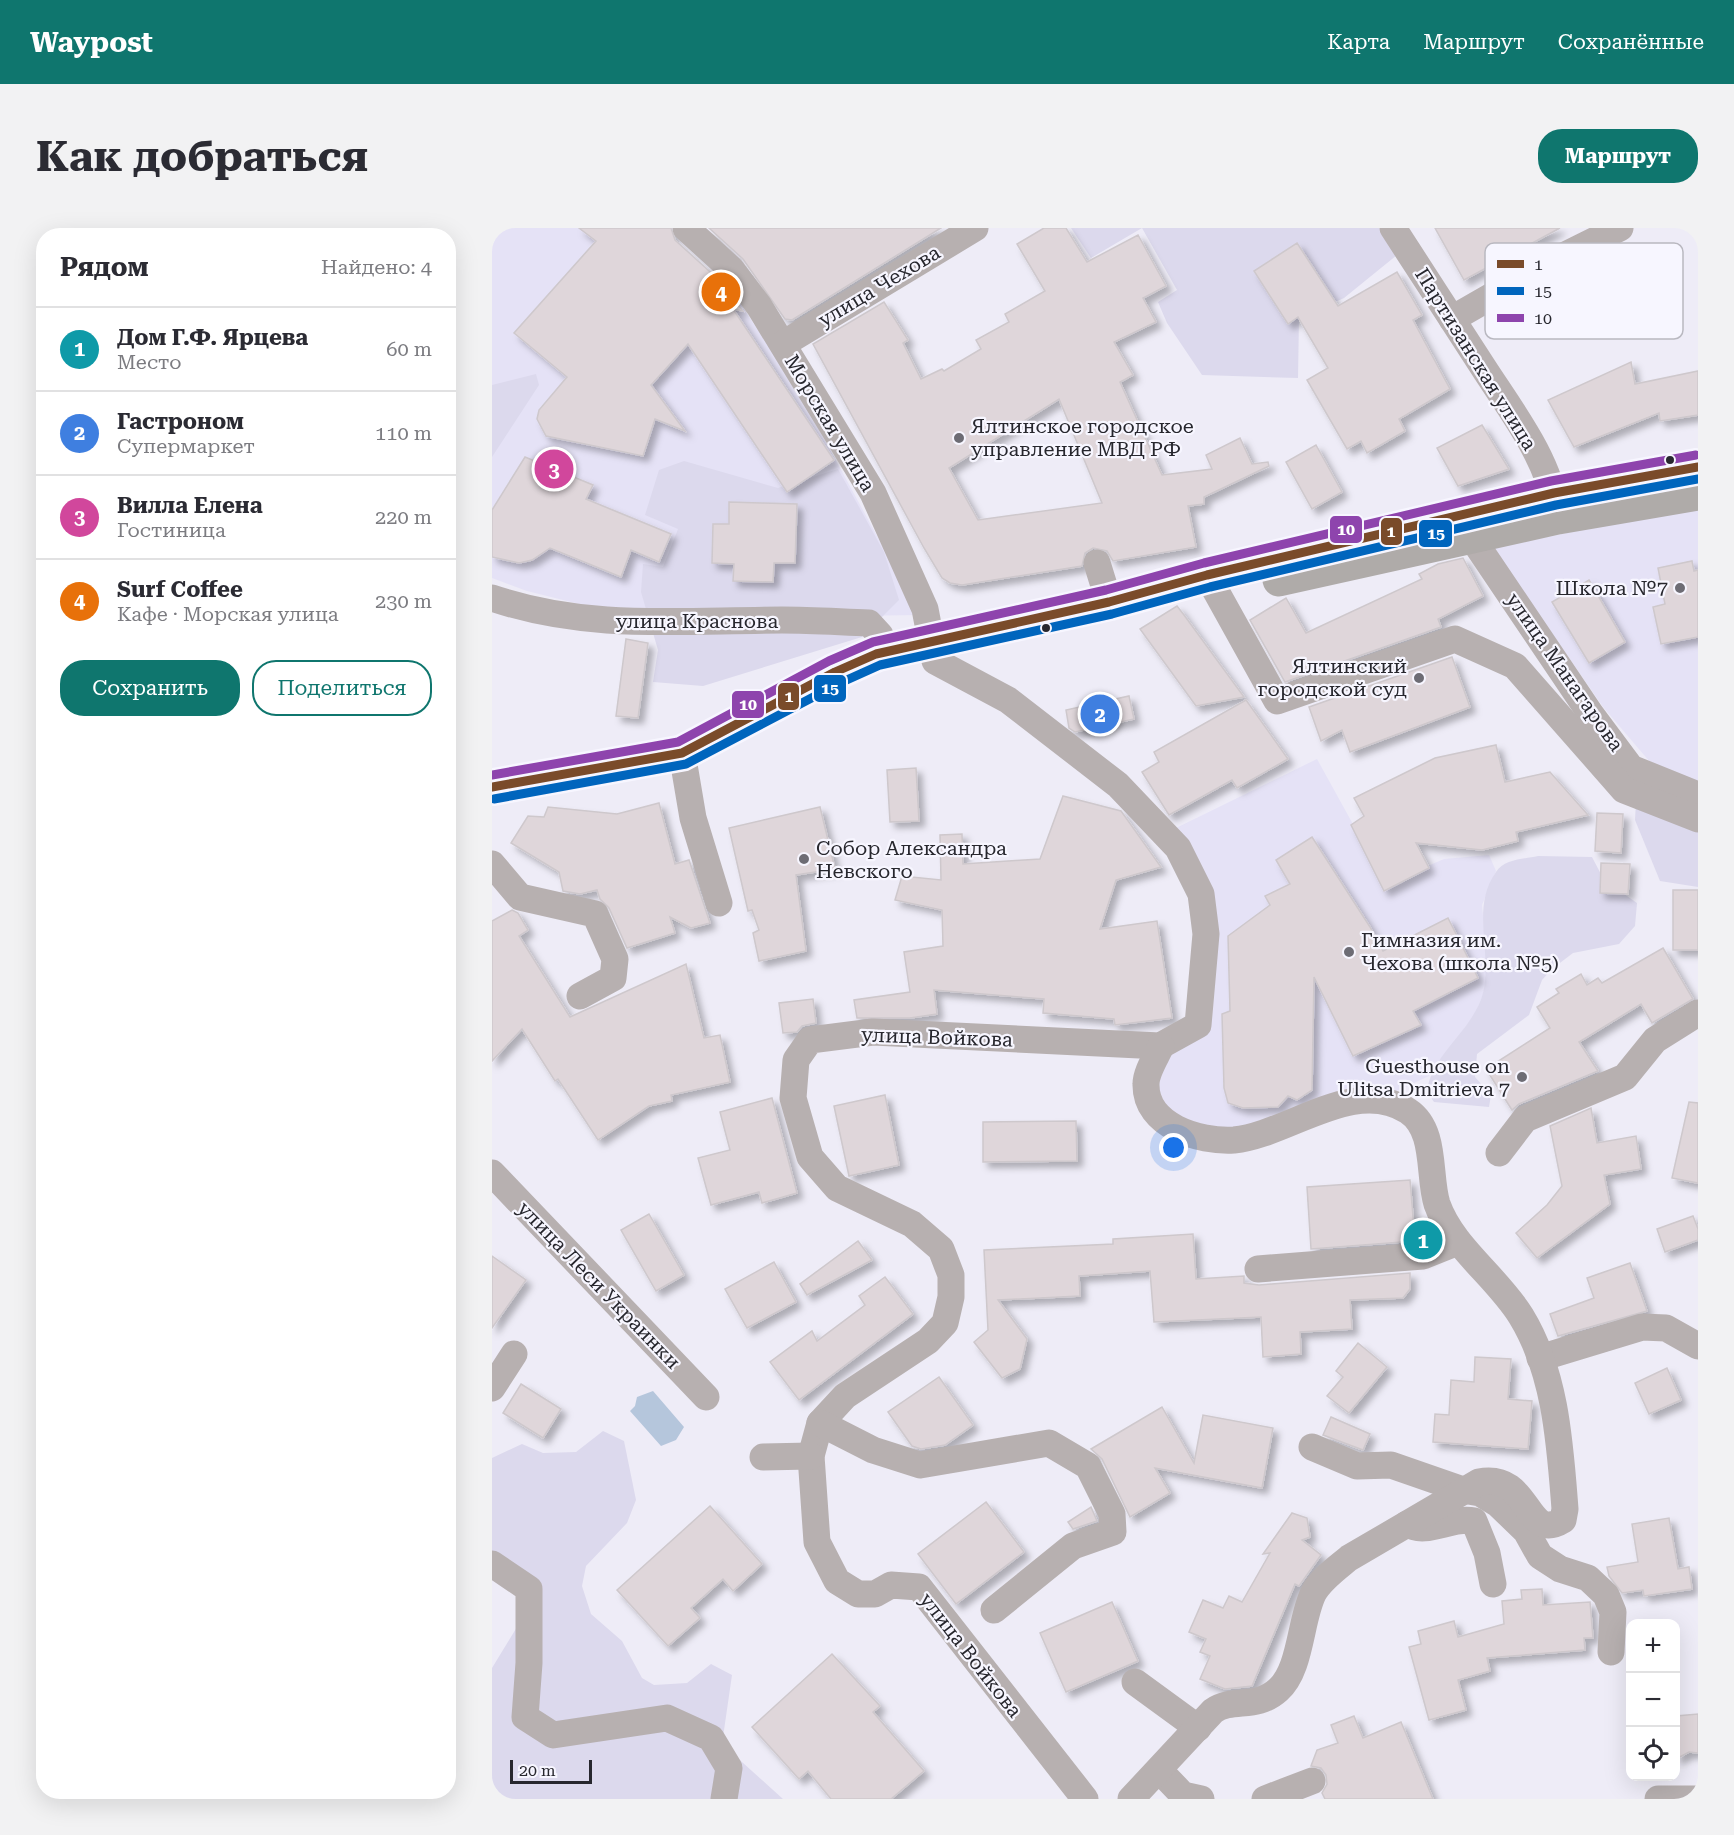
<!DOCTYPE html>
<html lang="ru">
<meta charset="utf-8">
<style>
body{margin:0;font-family:"Roboto Serif",serif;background:#f2f2f3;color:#2b2b33}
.controls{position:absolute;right:18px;bottom:18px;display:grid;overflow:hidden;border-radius:12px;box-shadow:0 6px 24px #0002}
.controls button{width:54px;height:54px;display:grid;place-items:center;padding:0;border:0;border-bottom:2px solid #e1e1e2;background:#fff;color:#2b2b33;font:30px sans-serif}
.scale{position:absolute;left:18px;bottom:15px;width:82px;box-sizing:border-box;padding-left:6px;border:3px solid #27272e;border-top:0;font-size:16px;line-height:21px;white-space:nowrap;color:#27272e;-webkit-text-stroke:4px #f7f6ff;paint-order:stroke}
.you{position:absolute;left:682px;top:920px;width:21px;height:21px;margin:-15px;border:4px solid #fff;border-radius:50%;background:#1a73e8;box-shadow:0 0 0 9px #1a73e833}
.badge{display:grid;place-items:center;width:39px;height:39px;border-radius:50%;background:#0f766e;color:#fff;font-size:20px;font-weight:700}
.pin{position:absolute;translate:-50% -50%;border:3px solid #fff;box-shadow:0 2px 6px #0006}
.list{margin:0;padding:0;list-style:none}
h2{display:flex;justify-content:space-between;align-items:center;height:78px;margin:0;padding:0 24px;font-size:26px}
h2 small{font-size:20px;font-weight:400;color:#7c7c81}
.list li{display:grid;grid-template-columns:39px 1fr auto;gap:18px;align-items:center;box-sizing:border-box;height:84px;padding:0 24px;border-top:2px solid #e1e1e2}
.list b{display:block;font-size:22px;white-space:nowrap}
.list p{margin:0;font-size:20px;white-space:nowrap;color:#7c7c81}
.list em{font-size:20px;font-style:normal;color:#7c7c81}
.actions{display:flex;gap:12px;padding:18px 24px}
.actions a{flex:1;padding:14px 0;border:2px solid #0f766e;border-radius:24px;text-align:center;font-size:21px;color:#0f766e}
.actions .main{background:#0f766e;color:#fff}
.icon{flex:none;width:33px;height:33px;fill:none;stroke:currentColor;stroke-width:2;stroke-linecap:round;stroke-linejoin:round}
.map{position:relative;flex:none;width:1206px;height:1571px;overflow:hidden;border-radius:24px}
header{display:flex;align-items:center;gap:36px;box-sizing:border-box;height:84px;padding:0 30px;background:#0f766e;color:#fff}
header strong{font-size:28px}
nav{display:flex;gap:33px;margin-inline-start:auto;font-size:21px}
.intro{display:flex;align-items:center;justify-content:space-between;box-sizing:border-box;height:144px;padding:0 36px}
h1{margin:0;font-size:42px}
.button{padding:15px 27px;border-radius:24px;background:#0f766e;color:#fff;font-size:21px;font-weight:700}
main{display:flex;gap:36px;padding:0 36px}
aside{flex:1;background:#fff;border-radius:24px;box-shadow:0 6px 24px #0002}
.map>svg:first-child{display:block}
.built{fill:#e5e2f6}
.green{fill:#dcd9ed;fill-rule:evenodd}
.water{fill:#b5c6dc}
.building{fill:#dfd6da;stroke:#cec8cc;stroke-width:1.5;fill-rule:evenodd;filter:url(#shadow)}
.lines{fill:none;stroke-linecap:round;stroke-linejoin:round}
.minor{stroke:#b7b0b0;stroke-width:27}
.major{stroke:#afaba9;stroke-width:33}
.bus-1-casing{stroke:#f7f6ff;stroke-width:14}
.bus-2-casing{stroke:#f7f6ff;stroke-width:14}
.bus-3-casing{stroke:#f7f6ff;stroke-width:14}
.bus-1{stroke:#7a4b2a;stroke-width:9}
.bus-2{stroke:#0065bd;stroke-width:9}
.bus-3{stroke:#8e44ad;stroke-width:9}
.poi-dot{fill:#6d6c74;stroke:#f7f6ff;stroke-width:2}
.bus-dot{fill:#27272e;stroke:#f7f6ff;stroke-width:2}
.labels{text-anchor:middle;stroke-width:4.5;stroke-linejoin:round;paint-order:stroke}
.street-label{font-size:20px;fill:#27272e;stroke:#f7f6ff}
.poi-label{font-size:20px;fill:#27272e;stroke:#f7f6ff;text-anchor:start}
.key{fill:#f7f6ff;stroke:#b9b8c0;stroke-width:1.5}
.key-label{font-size:16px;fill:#27272e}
.line-badge{stroke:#f7f6ff;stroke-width:2}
.badge-label{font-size:16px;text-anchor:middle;font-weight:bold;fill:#fff}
</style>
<header>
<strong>Waypost</strong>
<nav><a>Карта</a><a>Маршрут</a><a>Сохранённые</a></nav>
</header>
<div class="intro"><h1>Как добраться</h1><a class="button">Маршрут</a></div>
<main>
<aside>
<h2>Рядом<small>Найдено: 4</small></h2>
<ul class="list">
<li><span class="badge" style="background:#0f9aa8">1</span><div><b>Дом Г.Ф. Ярцева</b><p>Место</p></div><em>60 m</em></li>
<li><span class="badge" style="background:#3f7fe0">2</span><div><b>Гастроном</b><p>Супермаркет</p></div><em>110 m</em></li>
<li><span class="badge" style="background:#d1479c">3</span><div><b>Вилла Елена</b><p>Гостиница</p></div><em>220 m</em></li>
<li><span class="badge" style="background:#e8710a">4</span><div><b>Surf Coffee</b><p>Кафе · Морская улица</p></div><em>230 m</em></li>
</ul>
<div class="actions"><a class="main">Сохранить</a><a>Поделиться</a></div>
</aside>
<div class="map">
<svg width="1206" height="1571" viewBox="0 0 1206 1571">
<defs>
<filter id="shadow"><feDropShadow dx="5.5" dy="5.5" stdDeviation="3" flood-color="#0004"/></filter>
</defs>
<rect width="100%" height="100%" fill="#eeecf7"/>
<g class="built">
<polygon points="0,0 170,0 246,72 305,161 428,387 147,391 35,363 0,350"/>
<polygon points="1206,278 1206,556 1158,534 1111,479 1001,320"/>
<polygon points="825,531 894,656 952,631 997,627 1004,643 990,677 996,741 991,767 983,786 937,848 894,868 770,899 709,902 663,876 673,824 692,816 721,707 682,601"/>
</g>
<g class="green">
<polygon points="579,0 887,0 905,27 852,70 807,90 806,150 710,147 675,95 666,74 685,62 650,0 599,30"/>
<polygon points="44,146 47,157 0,229 0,157"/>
<path d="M192 233 286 260 346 241 392 324 407 372 370 409 211 458 161 454 166 422 149 364 151 336 171 339 186 301 153 287 167 242ZM238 274 304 276 282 335 281 354 241 353 242 336 220 334 221 296H237Z"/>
<polygon points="1144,574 1206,581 1206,659 1168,653 1143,592"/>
<path d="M1046 628 1100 629 1112 652 1145 675 1143 698 1127 716 1081 725 1060 741 1050 752 1037 787 985 826 983 849 999 867 997 879 942 874 935 864C939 826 981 803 991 765 1001 726 978 680 1004 644 1012 631 1033 631 1046 628Z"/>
<polygon points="111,1203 132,1213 144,1272 135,1295 94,1338 90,1358 99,1386 130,1413 150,1450 162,1457 195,1455 219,1436 240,1447 230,1516 291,1571 0,1571 0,1440 25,1399 31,1346 0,1325 0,1230 30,1216 51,1225 84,1224"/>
</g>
<polygon class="water" points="161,1163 192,1199 184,1212 169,1218 138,1183 143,1178 145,1169"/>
<g class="building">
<polygon points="87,0 179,0 183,12 227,52 251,83 241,81 342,232 295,264 196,116 159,157 193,203 163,191 151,228 54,208 45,191 47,182 75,149 22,105 104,13"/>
<polygon points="217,0 449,0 300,92 293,91 251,31"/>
<path d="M552 0H574L595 34 646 7 674 58 651 70 664 94 622 114 641 147 628 154 670 247 720 241 714 227 748 210 760 236 776 234 777 238 712 269V276L696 278 704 319 621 333 615 323 601 320 593 325 590 338 470 357 458 355 450 350 432 320 321 116 392 74 416 112 411 115 429 151 450 141 452 143 489 121 484 112 517 94 513 86 553 63 525 16ZM567 171 610 275 486 292 457 240Z"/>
<polygon points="943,0 1068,0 972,52"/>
<polygon points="805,15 846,78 905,44 930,87 921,92 958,161 907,191 913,203 875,225 869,213 855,221 815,152 836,140 806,89 796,96 762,43"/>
<polygon points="1139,134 1143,156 1206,143 1206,187 1168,193 1167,185 1082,219 1056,172"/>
<polygon points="990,197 1017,241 966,258 945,220"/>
<polygon points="824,217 850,264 820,281 794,234"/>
<polygon points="33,229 101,257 94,271 179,306 167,334 139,322 129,349 58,320 40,332 27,335 0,329 0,282"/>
<polygon points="237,274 305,276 303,335 282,335 281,354 241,353 242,336 220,335 221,296 237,296"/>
<polygon points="971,330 991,368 946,391 949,399 793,454 758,392 794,370 814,405 930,351 927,346 946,336"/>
<polygon points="1200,333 1202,343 1206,342 1206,409 1169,416 1161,379 1173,376 1166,340"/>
<polygon points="1097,352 1133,414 1097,435 1060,374"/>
<polygon points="685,378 692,387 752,469 704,478 648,401"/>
<polygon points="134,411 156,415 146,490 124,488"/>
<polygon points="960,429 978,479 858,524 850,502 829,513 817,479"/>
<polygon points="637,468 642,491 583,504 577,500 574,482"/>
<polygon points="754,472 796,531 745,560 740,552 677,587 650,544 667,534 662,524"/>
<polygon points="1004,517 1013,554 1058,544 1096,587 1024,604 1026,613 990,622 924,615 937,640 892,663 859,597 872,588 862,570 943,530"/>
<polygon points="424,540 427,593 398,594 395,542"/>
<polygon points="571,568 629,583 669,639 624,652 608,701 665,693 680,790 623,797 622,791 551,785 552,771 442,762 445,786 418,790 365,790 362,772 418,764 412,724 451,718 450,682 403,672 410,648 449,652 448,607 470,606 471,636 548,631"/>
<polygon points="167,575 183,636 197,632 218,695 199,700 178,689 183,705 135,720 117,680 108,671 105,662 88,666 71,663 67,644 19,615 36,588 52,589 56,579 125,586"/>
<polygon points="328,579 343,641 304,647 314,723 267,733 261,705 267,702 260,682 256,683 237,600"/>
<polygon points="1105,585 1131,586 1129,625 1103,623"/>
<polygon points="820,609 878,699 891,723 956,690 986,750 921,783 929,797 861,828 822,749 820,862 805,872 796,868 786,879 751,880 736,875 732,860 730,786 738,783 736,708 778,677 773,668 798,656 784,632"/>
<polygon points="1109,635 1138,636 1136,666 1108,665"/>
<rect x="1181" y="662" width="25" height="60"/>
<polygon points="20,682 26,685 36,702 27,708 78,789 194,736 212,810 228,807 238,854 179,867 180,873 157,878 106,912 66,851 63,853 30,801 0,833 0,693"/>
<polygon points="1171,720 1201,771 1160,795 1149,776 1087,814 1106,843 1027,876 1020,882 994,841 1058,800 1045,779 1067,765 1064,761 1089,746 1095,757 1106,750 1110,755"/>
<polygon points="321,771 324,795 310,798 305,804 291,805 287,775"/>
<polygon points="393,867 407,937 357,948 342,878"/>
<polygon points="280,870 305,965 270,975 267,964 219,977 206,930 238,922 228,884"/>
<polygon points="1197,874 1206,875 1206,955 1180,950"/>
<polygon points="1099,880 1105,915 1144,908 1149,941 1112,947 1118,976 1045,1030 1024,1005 1055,977 1070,958 1058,898"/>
<polygon points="584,893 585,933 491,934 491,894"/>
<polygon points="918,952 923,1013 819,1021 815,959"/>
<polygon points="157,986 192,1047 164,1063 129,1002"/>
<polygon points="1201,988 1206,1001 1206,1012 1173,1024 1165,1001"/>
<polygon points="701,1006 704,1051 752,1048 752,1055 767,1057 918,1045 918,1061 911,1070 858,1072 860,1101 808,1104 809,1126 771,1129 769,1089 662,1094 658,1043 587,1048 588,1068 506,1072 535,1111 528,1141 510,1150 482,1114 496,1102 492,1022 621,1016 621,1011"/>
<polygon points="366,1013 380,1032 315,1067 308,1056"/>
<polygon points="0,1028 34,1052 0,1100"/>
<polygon points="282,1034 304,1074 255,1100 233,1061"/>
<polygon points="1138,1035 1155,1083 1066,1108 1058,1086 1102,1070 1095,1050"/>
<polygon points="393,1049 421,1086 307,1172 278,1134 320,1103 325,1113 373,1077 367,1068"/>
<polygon points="866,1115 895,1139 857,1185 835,1168 851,1149 844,1143"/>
<polygon points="983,1129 1019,1131 1016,1171 1040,1173 1036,1221 941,1214 943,1186 957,1187 959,1152 982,1154"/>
<polygon points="1175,1140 1189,1172 1157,1186 1143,1155"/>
<polygon points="447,1149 481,1197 453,1217 429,1221 420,1218 396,1184"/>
<polygon points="29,1156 69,1181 51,1210 11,1185"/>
<polygon points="670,1179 702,1235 711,1187 781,1200 770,1260 663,1240 678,1265 638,1289 610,1231 599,1221"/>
<polygon points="839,1189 878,1206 871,1222 831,1207"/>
<polygon points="494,1274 532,1324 464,1376 426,1326"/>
<polygon points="218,1278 270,1336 241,1363 231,1351 199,1380 208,1390 176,1418 125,1362"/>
<polygon points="599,1279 605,1293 581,1301 576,1294"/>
<polygon points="800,1285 815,1290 818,1309 810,1312 829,1327 807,1358 803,1356 760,1458 733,1461 708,1451 718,1428 708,1424 714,1411 697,1404 711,1372 731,1380 737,1368 750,1374 778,1325 771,1326"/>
<polygon points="1177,1290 1186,1341 1197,1339 1200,1361 1152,1368 1151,1362 1130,1365 1117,1348 1115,1339 1146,1334 1140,1296"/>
<polygon points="1050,1361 1051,1377 1098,1374 1101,1410 1092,1410 1093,1422 995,1430 998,1443 966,1452 974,1482 937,1492 917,1419 929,1416 926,1403 962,1393 966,1409 1012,1396 1010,1373 1030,1371 1029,1362"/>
<polygon points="620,1374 646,1433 574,1464 548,1405"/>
<polygon points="340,1426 388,1478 381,1484 432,1543 399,1571 339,1571 316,1543 307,1551 260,1499"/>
<polygon points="1206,1486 1206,1525 1197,1524 1184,1531 1184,1488"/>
<polygon points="862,1488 871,1510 909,1494 941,1571 833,1571 830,1565 835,1556 834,1547 829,1540 819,1538 825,1522 846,1515 839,1497"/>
</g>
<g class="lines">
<g class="minor">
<polyline points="194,0 239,41 267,78 381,265 433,381 443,433 516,472 626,557 686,620 709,666 714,706 706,797 668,818 381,804 318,812 304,832 301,870 318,929 345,960 420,996 449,1021 459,1047 459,1069 453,1095 436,1113 353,1168 328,1195 319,1228 325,1314 345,1353 366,1366 383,1366 399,1357 427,1359 593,1571"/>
<path d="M901 0C931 46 961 93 991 139 1020 184 1058 232 1065 286"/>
<polyline points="960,91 1059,34 1128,0"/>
<polyline points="291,116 483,0"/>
<polyline points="978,290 984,316 1098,485 1139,540 1206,567"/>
<polyline points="605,335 617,374"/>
<polyline points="715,347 785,473 963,411 1023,438 1132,562 1206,591"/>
<path d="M0 370C97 403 190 392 290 392 319 392 348 394 377 395L388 407V420L384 426"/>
<polyline points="190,525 201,590 227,675"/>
<polyline points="0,636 28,669 103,686 123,731 121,750 88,768"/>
<polyline points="1007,925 1033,891 1133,849 1163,812 1206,785"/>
<polyline points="0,945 214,1169"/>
<polyline points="766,1041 931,1028 966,1014"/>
<polyline points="1048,1130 1150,1099 1174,1100 1206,1118"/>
<polyline points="0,1160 22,1126"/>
<polyline points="328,1195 381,1222 428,1237 557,1215 596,1238 620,1286 621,1304 581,1318 502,1382"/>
<polyline points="820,1219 865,1238 899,1237 971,1262 988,1265 1006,1276 1034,1303 1048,1328 1068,1341 1096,1350 1114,1367 1121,1384 1119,1424"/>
<polyline points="271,1229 319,1228"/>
<path d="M915 1296C935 1308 960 1288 982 1293L995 1325 1001 1356"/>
<polyline points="0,1336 37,1361 37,1435 33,1489 61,1507 175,1490 219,1510 237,1540 232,1571"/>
<polyline points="643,1454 706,1500"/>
<polyline points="668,1543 691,1567 709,1571"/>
<path d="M639 1571 721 1483C741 1469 764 1482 786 1462 809 1442 808 1393 821 1366 828 1352 845 1340 857 1330L987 1254C1040 1244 1032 1316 1071 1292L1073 1281C1068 1217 1064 1145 1029 1088 1005 1049 960 1019 945 976 936 948 945 902 916 883 862 848 796 907 742 912 707 914 653 898 654 856 654 844 664 829 669 818"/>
<polyline points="773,1571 820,1553"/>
<polyline points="1166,1571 1206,1571"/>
</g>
<g class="major">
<polyline points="787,352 1066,290 1206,266"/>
<polyline points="0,559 190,525 343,444 384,426 617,374 715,347 1062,265 1206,239"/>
</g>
<defs>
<polyline id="bus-1" points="0,559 190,525 343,444 384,426 617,374 715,347 1062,265 1206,239"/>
<polyline id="bus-2" points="2,571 194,536 348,455 388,437 620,386 718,359 1064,277 1206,251"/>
<polyline id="bus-3" points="0,547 186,514 337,433 381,414 614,362 712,335 1059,253 1204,227"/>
</defs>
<use href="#bus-1" class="bus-1-casing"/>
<use href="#bus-2" class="bus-2-casing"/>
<use href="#bus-3" class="bus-3-casing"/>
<use href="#bus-1" class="bus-1"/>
<use href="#bus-2" class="bus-2"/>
<use href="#bus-3" class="bus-3"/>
</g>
<g class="poi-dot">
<circle cx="467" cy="210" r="6"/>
<circle cx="1188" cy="360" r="6"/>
<circle cx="927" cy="450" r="6"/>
<circle cx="312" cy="631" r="6"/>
<circle cx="857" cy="724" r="6"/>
<circle cx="1030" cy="849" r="6"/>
</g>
<g class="bus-dot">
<circle cx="1178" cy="232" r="5"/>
<circle cx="554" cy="400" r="5"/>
</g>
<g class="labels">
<g class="street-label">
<text transform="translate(387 58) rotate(-31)" y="7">улица Чехова</text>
<text transform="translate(984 131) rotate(58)" y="7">Партизанская улица</text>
<text transform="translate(338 195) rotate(59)" y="7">Морская улица</text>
<text x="205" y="400">улица Краснова</text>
<text transform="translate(1073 444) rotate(55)" y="7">улица Манагарова</text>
<text transform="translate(445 809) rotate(2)" y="7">улица Войкова</text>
<text transform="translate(107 1057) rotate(46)" y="7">улица Леси Украинки</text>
<text transform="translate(479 1427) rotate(52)" y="7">улица Войкова</text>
</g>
<g class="poi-label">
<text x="479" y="205">Ялтинское городское<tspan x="479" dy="23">управление МВД РФ</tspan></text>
<text x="1176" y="367" text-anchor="end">Школа №7</text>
<text x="915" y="445" text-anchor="end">Ялтинский<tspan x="915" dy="23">городской суд</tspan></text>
<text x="324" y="627">Собор Александра<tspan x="324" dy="23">Невского</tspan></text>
<text x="869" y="719">Гимназия им.<tspan x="869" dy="23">Чехова (школа №5)</tspan></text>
<text x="1018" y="845" text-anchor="end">Guesthouse on<tspan x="1018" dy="23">Ulitsa Dmitrieva 7</tspan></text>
</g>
</g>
<rect x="993" y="15" width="198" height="96" rx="9" class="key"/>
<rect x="1005" y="32" width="27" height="8" fill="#7a4b2a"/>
<rect x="1005" y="59" width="27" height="8" fill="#0065bd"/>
<rect x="1005" y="86" width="27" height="8" fill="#8e44ad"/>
<g class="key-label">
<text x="1042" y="42">1</text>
<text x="1042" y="69">15</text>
<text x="1042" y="96">10</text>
</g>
<g class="line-badge">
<rect x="837" y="287" width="34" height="29" rx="6" fill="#8e44ad"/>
<rect x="888" y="289" width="23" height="29" rx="6" fill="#7a4b2a"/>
<rect x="926" y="291" width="35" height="29" rx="6" fill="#0065bd"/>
<rect x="321" y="446" width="34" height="29" rx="6" fill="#0065bd"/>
<rect x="285" y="454" width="23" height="29" rx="6" fill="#7a4b2a"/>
<rect x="239" y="462" width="34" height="29" rx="6" fill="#8e44ad"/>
</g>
<g class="badge-label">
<text x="854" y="307">10</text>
<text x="899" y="309">1</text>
<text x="944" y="311">15</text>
<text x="338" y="466">15</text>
<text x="297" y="474">1</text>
<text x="256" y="482">10</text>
</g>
</svg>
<div class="controls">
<button>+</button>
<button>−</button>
<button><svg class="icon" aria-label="locate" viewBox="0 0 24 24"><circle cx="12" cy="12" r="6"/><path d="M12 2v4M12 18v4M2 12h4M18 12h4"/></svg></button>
</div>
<div class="scale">20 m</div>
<div class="you"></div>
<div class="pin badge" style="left:931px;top:1012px;background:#0f9aa8">1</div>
<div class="pin badge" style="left:608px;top:486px;background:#3f7fe0">2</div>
<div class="pin badge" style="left:62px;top:241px;background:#d1479c">3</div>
<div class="pin badge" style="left:229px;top:64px;background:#e8710a">4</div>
</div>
</main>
